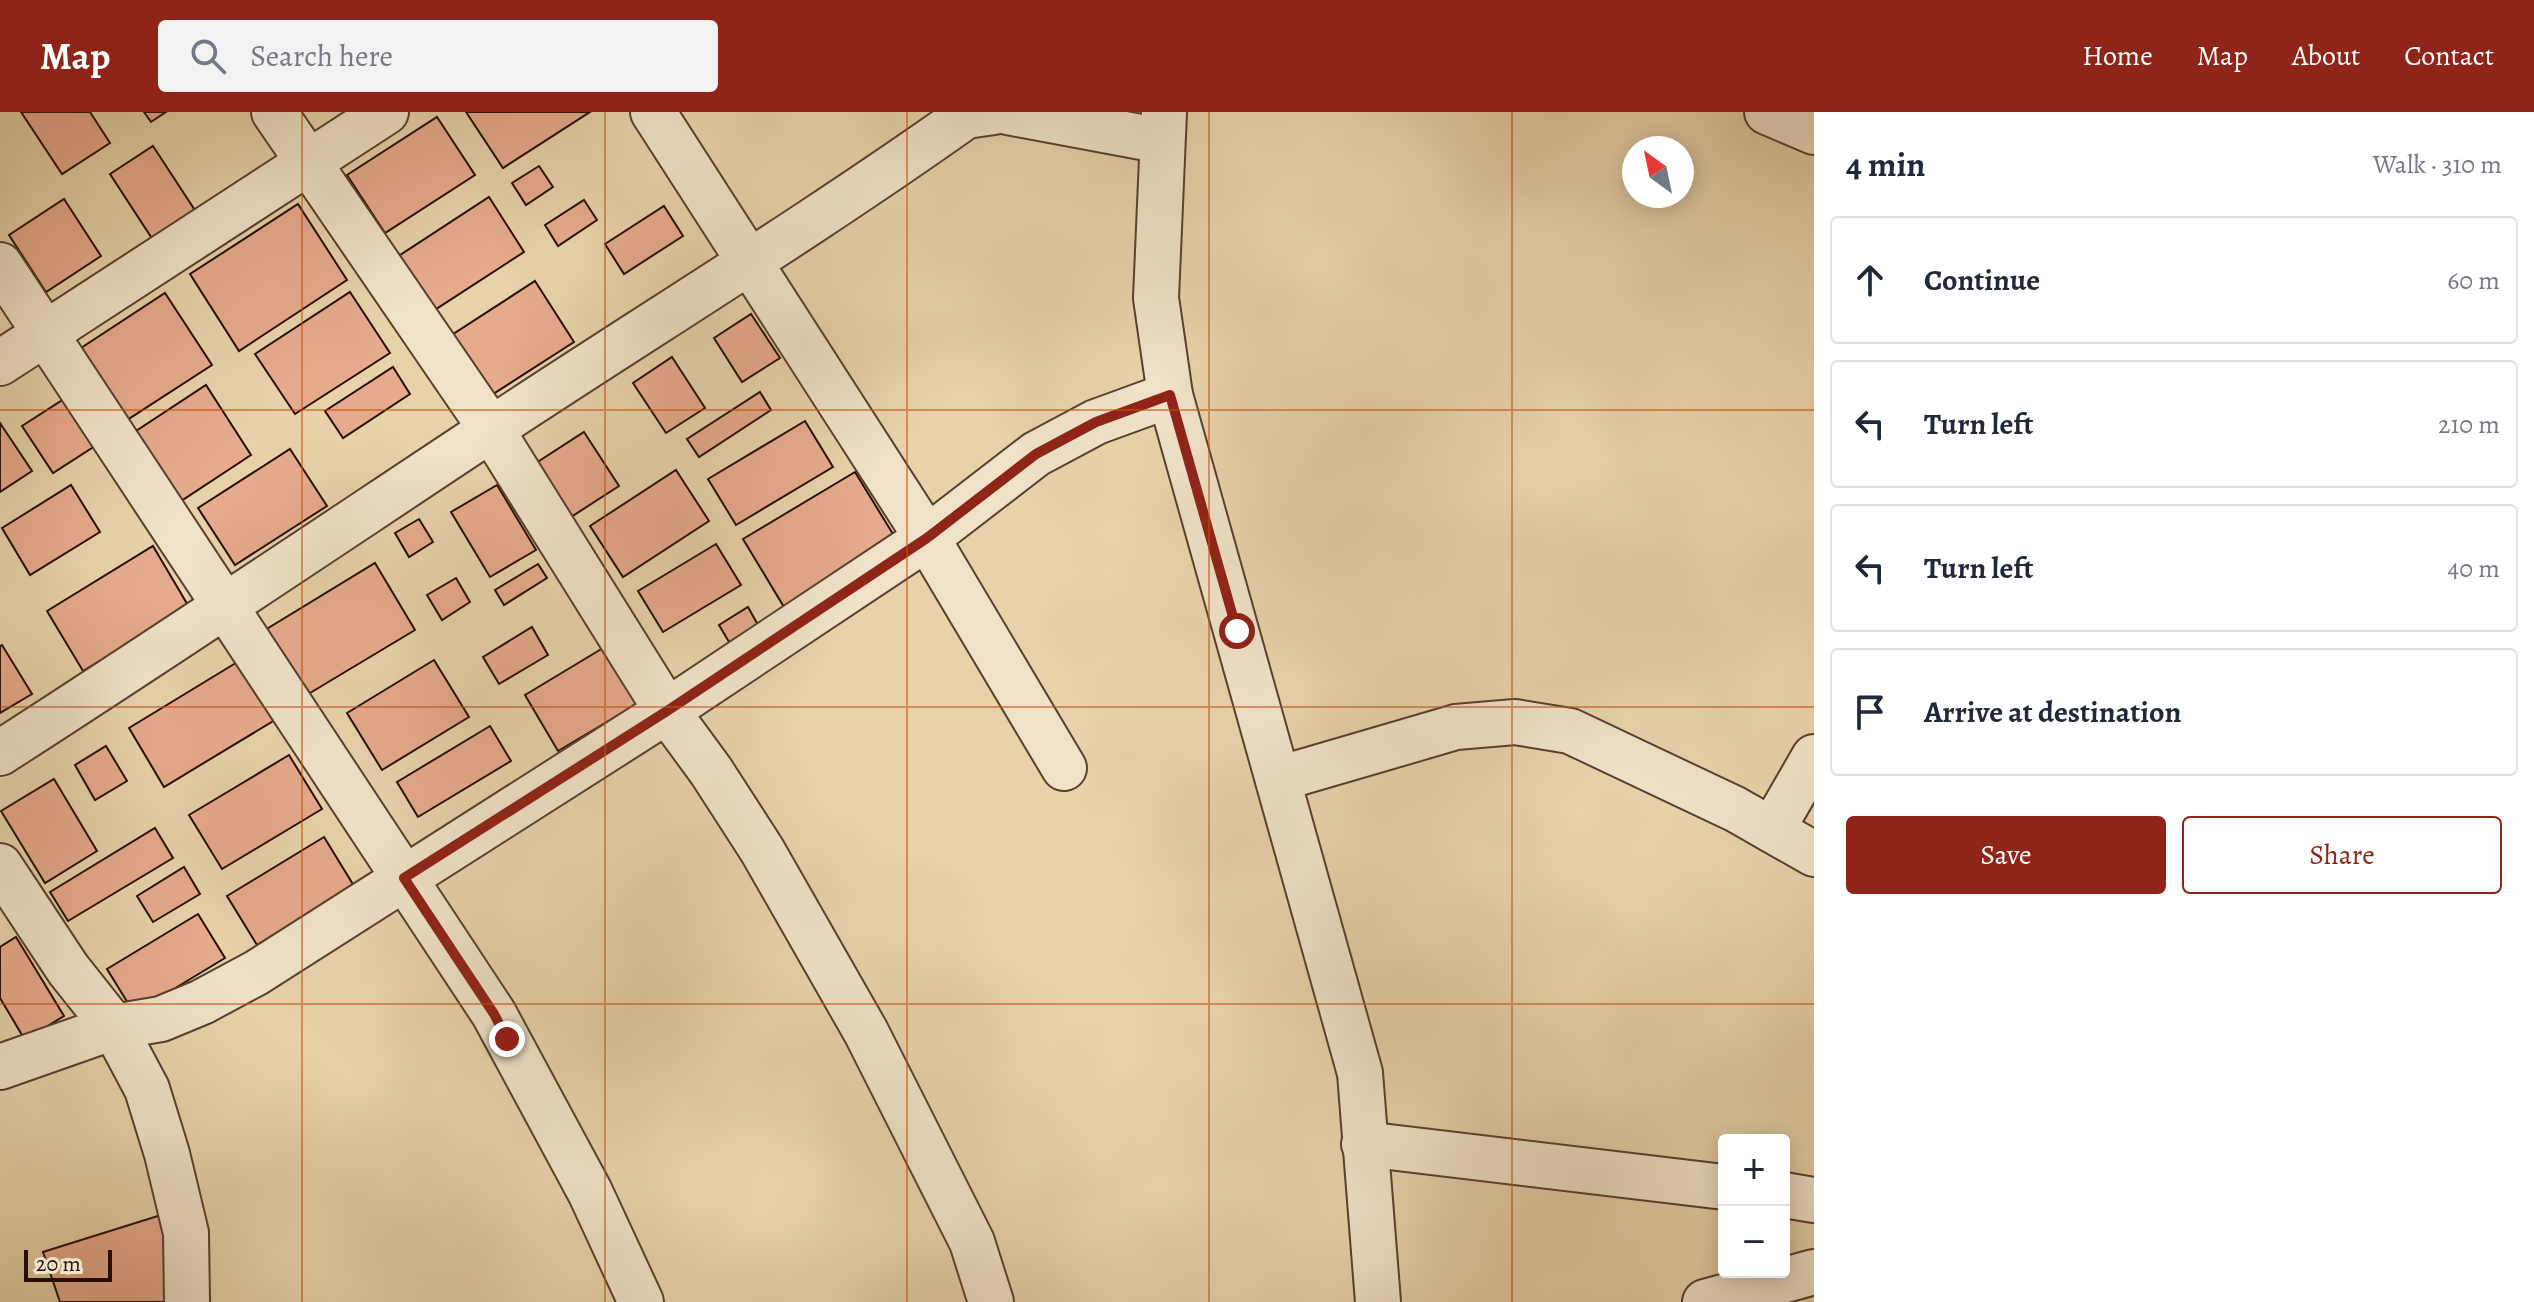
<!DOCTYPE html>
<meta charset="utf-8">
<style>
body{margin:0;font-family:Alegreya,serif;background:#f2f2f3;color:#1f2937}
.controls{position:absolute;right:24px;bottom:24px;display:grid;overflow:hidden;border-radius:8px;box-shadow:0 4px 20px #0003}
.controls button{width:72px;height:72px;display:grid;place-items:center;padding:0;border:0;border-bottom:2px solid #e0e1e3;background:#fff;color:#1f2937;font:40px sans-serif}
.compass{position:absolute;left:1622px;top:24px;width:72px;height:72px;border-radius:50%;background:#fff;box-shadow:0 4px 20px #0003;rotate:327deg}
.scale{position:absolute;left:24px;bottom:20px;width:88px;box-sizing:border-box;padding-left:8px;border:4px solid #270f04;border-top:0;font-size:22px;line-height:28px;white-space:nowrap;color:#270f04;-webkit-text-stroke:6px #efe2c8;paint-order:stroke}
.stop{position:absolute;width:24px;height:24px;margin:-18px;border:6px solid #8f2418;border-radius:50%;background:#fff}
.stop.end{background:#8f2418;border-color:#fff;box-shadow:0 2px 8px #0008}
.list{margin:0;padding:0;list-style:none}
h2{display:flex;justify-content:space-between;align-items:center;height:104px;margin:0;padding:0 32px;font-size:34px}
h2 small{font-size:26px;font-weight:400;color:#747a83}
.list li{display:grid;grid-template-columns:52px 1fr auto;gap:24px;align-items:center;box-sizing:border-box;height:128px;margin:0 16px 16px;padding:0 16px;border:2px solid #e0e1e3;border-radius:8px}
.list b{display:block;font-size:30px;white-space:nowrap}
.list em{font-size:26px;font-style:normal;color:#747a83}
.actions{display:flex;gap:16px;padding:24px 32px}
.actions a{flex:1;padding:18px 0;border:2px solid #8f2418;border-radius:8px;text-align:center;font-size:28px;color:#8f2418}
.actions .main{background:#8f2418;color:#fff}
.icon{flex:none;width:44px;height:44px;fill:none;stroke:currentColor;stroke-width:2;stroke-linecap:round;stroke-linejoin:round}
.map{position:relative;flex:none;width:1814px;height:1190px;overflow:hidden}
header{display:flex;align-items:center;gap:48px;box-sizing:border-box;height:112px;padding:0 40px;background:#8f2418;color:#fff}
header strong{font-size:38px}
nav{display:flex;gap:44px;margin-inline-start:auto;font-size:28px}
.search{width:560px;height:72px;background:#f2f2f3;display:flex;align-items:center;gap:20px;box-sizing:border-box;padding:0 28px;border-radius:8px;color:#747a83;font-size:30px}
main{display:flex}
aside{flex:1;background:#fff}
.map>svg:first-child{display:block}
.building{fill:#e6aa8d;stroke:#270f04;stroke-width:2}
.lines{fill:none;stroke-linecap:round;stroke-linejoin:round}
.minor-casing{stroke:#57402e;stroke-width:48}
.minor{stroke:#efe2c8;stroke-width:44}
.route{stroke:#8f2418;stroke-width:10}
.grid{fill:none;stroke:#cb4e0b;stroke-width:2;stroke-opacity:0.55}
</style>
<header>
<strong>Map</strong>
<div class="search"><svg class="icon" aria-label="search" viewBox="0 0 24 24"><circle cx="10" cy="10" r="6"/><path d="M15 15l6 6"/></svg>Search here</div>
<nav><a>Home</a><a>Map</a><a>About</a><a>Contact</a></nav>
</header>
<main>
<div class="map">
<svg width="1814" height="1190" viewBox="0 0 1814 1190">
<rect width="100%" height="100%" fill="#e7d2aa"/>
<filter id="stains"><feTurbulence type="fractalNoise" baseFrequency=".0025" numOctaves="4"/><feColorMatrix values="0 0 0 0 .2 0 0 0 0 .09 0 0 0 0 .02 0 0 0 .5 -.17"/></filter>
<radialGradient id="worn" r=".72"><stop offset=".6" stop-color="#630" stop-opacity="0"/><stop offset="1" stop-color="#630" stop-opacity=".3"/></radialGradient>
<g class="building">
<polygon points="21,0 90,0 110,31 62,62"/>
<polygon points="144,0 166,0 151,10"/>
<polygon points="466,0 590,0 503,56"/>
<polygon points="437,5 475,63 385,121 347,63"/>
<polygon points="153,34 198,103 155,131 110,62"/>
<polygon points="539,54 553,75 526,93 512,71"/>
<polygon points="489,85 524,140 433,199 397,145"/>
<polygon points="64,87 101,144 46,180 9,123"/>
<polygon points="584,88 597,108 558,134 545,113"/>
<polygon points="298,92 347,168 239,239 190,162"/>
<polygon points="664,94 683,124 624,162 605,132"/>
<polygon points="535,169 574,230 487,286 447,226"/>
<polygon points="350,180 390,241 295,302 255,242"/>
<polygon points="165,181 212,253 127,308 81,236"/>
<polygon points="751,202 780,246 742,270 714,226"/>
<polygon points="672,245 705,296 666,321 633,271"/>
<polygon points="393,255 410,282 343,326 325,299"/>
<polygon points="206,273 251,343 181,389 136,319"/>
<polygon points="760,280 771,298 699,345 687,327"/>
<polygon points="64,287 95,334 53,361 22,314"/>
<polygon points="805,309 833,355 736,413 708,367"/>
<polygon points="0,311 32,359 0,380"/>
<polygon points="584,320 619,374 571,405 536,351"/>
<polygon points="290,337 327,394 235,453 198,396"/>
<polygon points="676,358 709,409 623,465 590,414"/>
<polygon points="855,360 896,427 784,495 743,427"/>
<polygon points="71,373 100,420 30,463 2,416"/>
<polygon points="497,373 536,438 490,465 451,400"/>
<polygon points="419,407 433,430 409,445 395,421"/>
<polygon points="716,432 741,473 663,520 638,479"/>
<polygon points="153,434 189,495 83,559 47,499"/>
<polygon points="375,451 415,518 305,584 265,518"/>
<polygon points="538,452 547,466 504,493 495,478"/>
<polygon points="456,466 470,490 442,508 427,483"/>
<polygon points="748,495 758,513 729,530 719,513"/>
<polygon points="532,515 548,543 499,572 483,545"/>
<polygon points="2,533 32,582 0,601 0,534"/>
<polygon points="603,536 637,592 558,639 525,583"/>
<polygon points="434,548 469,605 382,658 347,601"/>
<polygon points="239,549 275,608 164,675 129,616"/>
<polygon points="490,614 511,649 418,705 397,670"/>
<polygon points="106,634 127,669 95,688 75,653"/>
<polygon points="289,643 322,697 222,757 189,703"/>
<polygon points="54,667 97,739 45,771 1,699"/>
<polygon points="155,716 173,746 68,809 50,780"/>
<polygon points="324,725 354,774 257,833 227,784"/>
<polygon points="184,755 200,782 153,810 137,784"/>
<polygon points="198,802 225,846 134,901 107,857"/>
<polygon points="16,825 64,904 25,928 0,886 0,835"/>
<polygon points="180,1097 187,1190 60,1190 43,1140"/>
</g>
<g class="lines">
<defs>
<g id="minor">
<polyline points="274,0 491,317 667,599 711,659 762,738 866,920 972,1130 991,1190"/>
<polyline points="653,0 927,426 1064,656"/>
<polyline points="1007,0 1162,29"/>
<polyline points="1164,0 1156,186 1170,283 1360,961 1378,1190"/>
<polyline points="1767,0 1814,20"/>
<polyline points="0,153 494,902 590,1080 641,1190"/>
<polyline points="0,251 386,0"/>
<path d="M0 641C165 535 327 426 490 318 649 213 811 114 966 4L994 0"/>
<polyline points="1278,667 1456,615 1515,610 1570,619 1735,697 1814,742"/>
<polyline points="1772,718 1814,645"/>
<polyline points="0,754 68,857 114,915 147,977 167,1042 186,1121 187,1190"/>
<polyline points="0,955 114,915 161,907 202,890 256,861 667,599 927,426 1036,342 1096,310 1170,283"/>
<polyline points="1364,1032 1724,1075"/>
<polyline points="1784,1083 1814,1088"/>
<polyline points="1705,1190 1814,1160"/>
</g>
</defs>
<use href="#minor" class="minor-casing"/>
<use href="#minor" class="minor"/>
</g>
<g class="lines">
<polyline class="route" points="507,927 494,902 404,766 667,599 927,426 1036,342 1096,310 1170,283 1237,519"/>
</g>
<path class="grid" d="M302 0V1190M605 0V1190M907 0V1190M1209 0V1190M1512 0V1190M0 298H1814M0 595H1814M0 892H1814"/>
<rect width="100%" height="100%" filter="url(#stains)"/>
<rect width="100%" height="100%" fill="url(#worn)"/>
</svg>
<div class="controls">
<button>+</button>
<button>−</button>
</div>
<svg class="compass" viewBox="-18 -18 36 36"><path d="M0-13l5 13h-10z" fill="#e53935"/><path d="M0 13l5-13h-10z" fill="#747a83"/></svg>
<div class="scale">20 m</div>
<div class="stop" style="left:1237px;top:519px"></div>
<div class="stop end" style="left:507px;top:927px"></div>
</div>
<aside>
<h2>4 min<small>Walk · 310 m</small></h2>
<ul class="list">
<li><svg class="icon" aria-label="ahead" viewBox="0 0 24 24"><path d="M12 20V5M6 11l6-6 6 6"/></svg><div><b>Continue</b></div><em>60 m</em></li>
<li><svg class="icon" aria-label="left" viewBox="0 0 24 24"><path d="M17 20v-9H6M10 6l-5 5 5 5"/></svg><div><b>Turn left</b></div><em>210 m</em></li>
<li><svg class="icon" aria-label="left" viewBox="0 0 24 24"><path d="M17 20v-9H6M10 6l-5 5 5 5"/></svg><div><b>Turn left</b></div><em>40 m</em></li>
<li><svg class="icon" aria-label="arrive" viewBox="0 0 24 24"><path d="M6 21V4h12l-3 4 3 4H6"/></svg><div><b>Arrive at destination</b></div></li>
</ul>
<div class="actions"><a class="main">Save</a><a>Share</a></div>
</aside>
</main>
